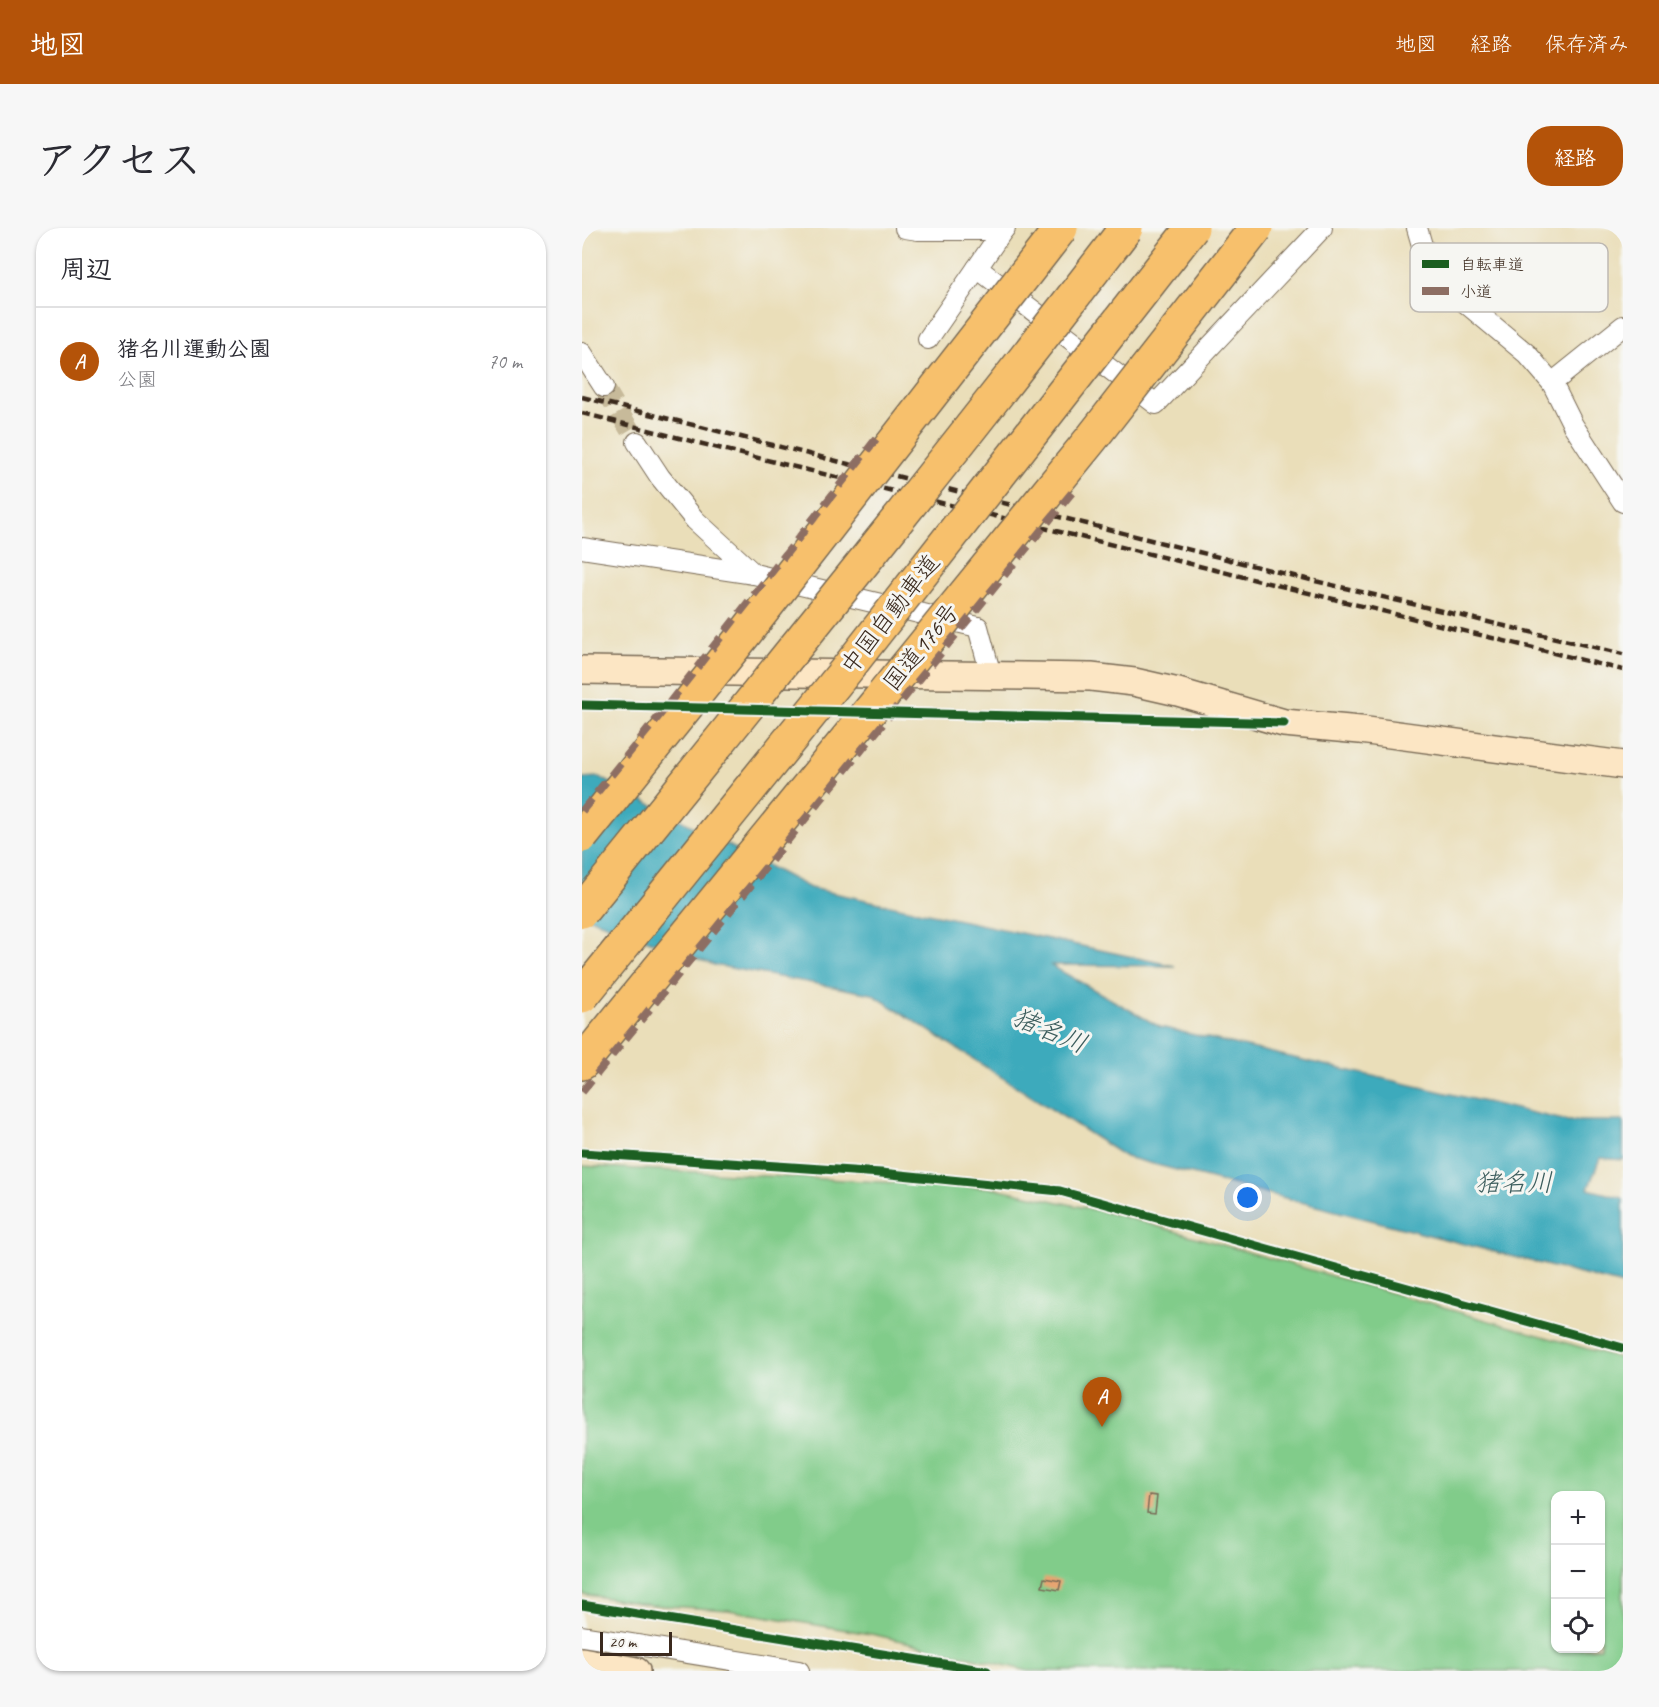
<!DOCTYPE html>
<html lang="ja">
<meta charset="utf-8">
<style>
body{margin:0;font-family:Caveat,"Klee One",sans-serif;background:#f7f7f7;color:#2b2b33}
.controls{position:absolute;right:18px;bottom:18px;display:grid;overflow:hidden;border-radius:12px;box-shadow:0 2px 4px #0004}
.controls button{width:54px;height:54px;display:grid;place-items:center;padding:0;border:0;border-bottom:2px solid #e1e1e2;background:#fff;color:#2b2b33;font:30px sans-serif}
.scale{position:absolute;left:18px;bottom:15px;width:72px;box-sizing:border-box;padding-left:6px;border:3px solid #3b2a1e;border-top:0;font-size:16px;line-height:21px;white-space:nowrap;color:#3b2a1e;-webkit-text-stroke:4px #f6f6f2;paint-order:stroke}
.you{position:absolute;left:666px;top:970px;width:21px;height:21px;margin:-15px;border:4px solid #fff;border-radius:50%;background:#1a73e8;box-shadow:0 0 0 9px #1a73e833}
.badge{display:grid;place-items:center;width:39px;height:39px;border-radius:50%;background:#b45309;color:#fff;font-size:20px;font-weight:700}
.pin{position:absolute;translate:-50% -50px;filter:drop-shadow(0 2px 3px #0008)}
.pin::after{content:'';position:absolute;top:32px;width:21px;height:18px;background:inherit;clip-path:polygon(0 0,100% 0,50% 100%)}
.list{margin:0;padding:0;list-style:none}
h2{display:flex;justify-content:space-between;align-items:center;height:78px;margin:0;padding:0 24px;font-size:26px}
h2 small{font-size:20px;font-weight:400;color:#7c7c81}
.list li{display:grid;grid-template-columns:39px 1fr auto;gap:18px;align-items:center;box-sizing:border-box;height:108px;padding:0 24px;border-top:2px solid #e1e1e2}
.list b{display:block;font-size:22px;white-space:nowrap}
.list p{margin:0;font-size:20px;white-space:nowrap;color:#7c7c81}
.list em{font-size:20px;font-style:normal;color:#7c7c81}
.icon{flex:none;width:33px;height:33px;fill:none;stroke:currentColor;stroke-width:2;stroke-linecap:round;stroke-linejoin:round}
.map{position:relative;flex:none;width:1041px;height:1443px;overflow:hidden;border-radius:24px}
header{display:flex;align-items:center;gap:36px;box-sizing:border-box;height:84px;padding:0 30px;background:#b45309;color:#fff}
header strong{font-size:28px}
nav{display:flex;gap:33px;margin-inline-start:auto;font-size:21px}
.intro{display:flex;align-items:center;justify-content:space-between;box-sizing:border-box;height:144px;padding:0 36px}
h1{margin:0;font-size:42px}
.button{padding:15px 27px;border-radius:24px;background:#b45309;color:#fff;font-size:21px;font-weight:700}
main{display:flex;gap:36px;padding:0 36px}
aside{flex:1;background:#fff;border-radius:24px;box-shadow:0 2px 4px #0004}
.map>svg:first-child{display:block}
.green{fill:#81cc8a;stroke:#5e7b54;stroke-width:1.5;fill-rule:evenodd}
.water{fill:#3daabc;stroke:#3c6a6d;stroke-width:1.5}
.building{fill:#e7a471}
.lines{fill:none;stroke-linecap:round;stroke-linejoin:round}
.street-tunnel{stroke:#c7ba9a;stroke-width:20;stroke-dasharray:20 10;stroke-linecap:butt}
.street-casing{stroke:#786954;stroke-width:22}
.secondary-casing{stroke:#786954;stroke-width:30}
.highway-casing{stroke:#786954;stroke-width:36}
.street{stroke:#fff;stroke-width:20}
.secondary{stroke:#fce6c4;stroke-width:27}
.highway{stroke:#f7c06c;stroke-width:33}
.rail{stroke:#3b2a1e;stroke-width:4.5;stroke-dasharray:9 4.5;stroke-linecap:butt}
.highway-bridge-casing{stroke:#786954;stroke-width:36;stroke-linecap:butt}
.highway-bridge{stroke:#f7c06c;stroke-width:33}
.quiet{stroke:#8d6e63;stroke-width:8;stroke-dasharray:15 8;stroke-linecap:butt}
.cycleway-casing{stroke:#f6f6f2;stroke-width:13}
.cycleway{stroke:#1b5e20;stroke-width:9}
.labels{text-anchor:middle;stroke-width:6;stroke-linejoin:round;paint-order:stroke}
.street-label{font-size:24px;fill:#3b2a1e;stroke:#f6f6f2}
.water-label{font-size:26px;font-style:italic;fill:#3c5d5d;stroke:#f6f6f2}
.key{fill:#f6f6f2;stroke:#beb9b2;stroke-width:1.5}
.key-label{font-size:16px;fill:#3b2a1e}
</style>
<header>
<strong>地図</strong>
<nav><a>地図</a><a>経路</a><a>保存済み</a></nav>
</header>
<div class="intro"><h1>アクセス</h1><a class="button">経路</a></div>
<main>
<aside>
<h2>周辺<small></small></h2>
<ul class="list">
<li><span class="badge">A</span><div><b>猪名川運動公園</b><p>公園</p></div><em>70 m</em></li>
</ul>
</aside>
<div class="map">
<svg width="1041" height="1443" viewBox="0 0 1041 1443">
<rect width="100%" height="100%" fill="#f6f6f2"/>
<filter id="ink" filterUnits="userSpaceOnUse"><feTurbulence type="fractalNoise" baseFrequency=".0167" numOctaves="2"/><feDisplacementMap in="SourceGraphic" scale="12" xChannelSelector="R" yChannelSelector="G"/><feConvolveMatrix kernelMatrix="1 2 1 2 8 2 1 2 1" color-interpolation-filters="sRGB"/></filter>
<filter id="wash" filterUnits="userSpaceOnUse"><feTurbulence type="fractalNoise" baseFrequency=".008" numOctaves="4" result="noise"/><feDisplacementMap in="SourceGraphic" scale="24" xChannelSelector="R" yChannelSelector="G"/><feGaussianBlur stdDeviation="1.35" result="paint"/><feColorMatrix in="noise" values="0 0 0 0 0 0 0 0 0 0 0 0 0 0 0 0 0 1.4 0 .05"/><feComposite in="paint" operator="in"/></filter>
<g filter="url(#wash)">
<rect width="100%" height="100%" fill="#eadeb9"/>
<path class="green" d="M0 938 413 960 536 987 1041 1131V1443H447L294 1407 146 1382 69 1377 0 1366ZM974 1268H1018V1420H974Z"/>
<polygon class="water" points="17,549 228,660 593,738 468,737 578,799 986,893 1041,893 1041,932 1018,930 1006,961 1041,970 1041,1057 544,929 290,766 132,737 0,687 0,550"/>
<g id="blocks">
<g class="building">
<polygon points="567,1267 575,1268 573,1286 565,1285"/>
<polygon points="462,1350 479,1353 477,1362 460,1359"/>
</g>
</g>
</g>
<g filter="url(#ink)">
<use href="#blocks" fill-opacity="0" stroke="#786954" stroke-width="1.5"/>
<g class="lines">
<polyline class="street-tunnel" points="22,159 55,214"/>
<defs>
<g id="street">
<polyline points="323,0 336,2 421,2 423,0"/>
<polyline points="835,0 846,38 861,56 945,126 970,155 991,197 1041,274"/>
<polyline points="421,2 395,40 574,176 740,0"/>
<polyline points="346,111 395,40"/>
<polyline points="0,125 22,159"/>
<polyline points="970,155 1041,98"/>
<polyline points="55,214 78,249 113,292 172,346"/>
<polyline points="0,320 172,346 396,399 409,447"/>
<polyline points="0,1408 217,1443"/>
</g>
<g id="secondary">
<polyline points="0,442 509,449 552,454 596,464 702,495 778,502 1041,537"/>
<polyline points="0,1433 54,1443"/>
</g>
<polyline id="highway" points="0,835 301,467"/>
</defs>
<use href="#street" class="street-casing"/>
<use href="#secondary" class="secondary-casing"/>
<use href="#highway" class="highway-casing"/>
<use href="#street" class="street"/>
<use href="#secondary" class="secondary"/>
<use href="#highway" class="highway"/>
<g class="rail">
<polyline points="0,169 708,347 1041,426"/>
<polyline points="0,185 152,224 1041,442"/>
</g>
<defs>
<g id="highway-bridge">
<polyline points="301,467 510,210 674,0"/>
<polyline points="0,608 161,408 479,0"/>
<path d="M0 683C183 457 367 231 544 0"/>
<polyline points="0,768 265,441 610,0"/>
</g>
</defs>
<use href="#highway-bridge" class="highway-bridge-casing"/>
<use href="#highway-bridge" class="highway-bridge"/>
<g class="quiet">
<polyline points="0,583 77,488 294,211"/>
<polyline points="0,864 492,262"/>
</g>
<defs>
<g id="cycleway">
<polyline points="0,477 702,495"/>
<polyline points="0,925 299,945 478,963 1041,1120"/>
<polyline points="0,1377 405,1443"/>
</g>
</defs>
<use href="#cycleway" class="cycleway-casing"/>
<use href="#cycleway" class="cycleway"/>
</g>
</g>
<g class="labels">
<g class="street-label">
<text transform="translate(308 386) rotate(-52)" y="8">中国自動車道</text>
<text transform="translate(339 419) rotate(-51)" y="8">国道176号</text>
</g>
<g class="water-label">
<text transform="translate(468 802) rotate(23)" y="9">猪名川</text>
<text x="932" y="963">猪名川</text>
</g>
</g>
<rect x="828" y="15" width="198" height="69" rx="9" class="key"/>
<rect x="840" y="32" width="27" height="8" fill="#1b5e20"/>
<rect x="840" y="59" width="27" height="8" fill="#8d6e63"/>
<g class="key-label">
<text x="878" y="42">自転車道</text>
<text x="878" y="69">小道</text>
</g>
</svg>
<div class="controls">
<button>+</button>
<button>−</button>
<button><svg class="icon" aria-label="locate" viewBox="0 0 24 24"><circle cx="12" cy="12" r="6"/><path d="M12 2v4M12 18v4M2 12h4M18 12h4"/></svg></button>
</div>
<div class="scale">20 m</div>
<div class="you"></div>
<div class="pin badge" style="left:520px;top:1199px">A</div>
</div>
</main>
